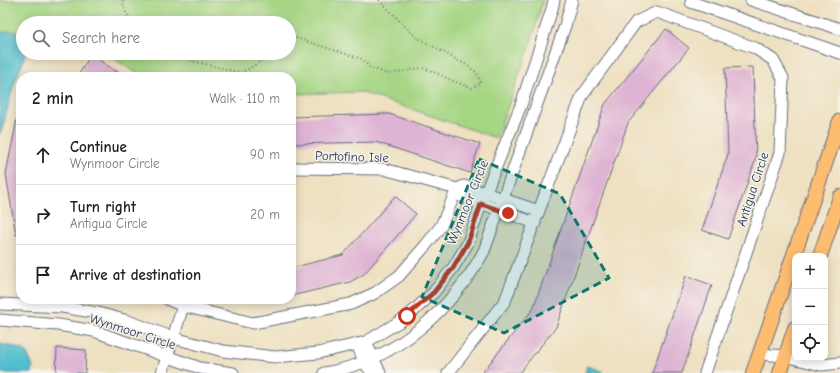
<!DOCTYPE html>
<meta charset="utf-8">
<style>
body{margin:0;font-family:"Comic Neue",sans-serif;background:#f6f6f6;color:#222}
.controls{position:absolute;right:12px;bottom:12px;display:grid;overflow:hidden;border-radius:8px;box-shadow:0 2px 10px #0003}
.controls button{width:36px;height:36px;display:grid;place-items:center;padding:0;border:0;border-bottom:1px solid #e0e0e0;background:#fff;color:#222;font:20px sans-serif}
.stop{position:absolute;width:12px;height:12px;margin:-9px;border:3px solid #c8321e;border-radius:50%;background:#fff}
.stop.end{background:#c8321e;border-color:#fff;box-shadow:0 1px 4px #0008}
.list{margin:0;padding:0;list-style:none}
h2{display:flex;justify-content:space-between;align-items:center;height:52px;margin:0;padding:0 16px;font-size:17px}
h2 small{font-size:13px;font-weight:400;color:#767676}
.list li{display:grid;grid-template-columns:26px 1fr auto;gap:12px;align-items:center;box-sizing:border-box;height:60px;padding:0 16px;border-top:1px solid #e0e0e0}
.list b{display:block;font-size:15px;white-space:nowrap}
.list p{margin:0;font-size:13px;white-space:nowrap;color:#767676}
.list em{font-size:13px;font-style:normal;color:#767676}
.icon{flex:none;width:22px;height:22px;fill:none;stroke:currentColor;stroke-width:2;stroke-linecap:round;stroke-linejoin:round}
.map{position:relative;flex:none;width:840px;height:373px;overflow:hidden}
.search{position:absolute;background:#fff;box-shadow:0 2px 10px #0003;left:16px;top:16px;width:280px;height:44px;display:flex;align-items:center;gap:10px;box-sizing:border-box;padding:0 14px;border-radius:22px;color:#767676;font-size:15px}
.panel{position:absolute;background:#fff;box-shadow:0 2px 10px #0003;left:16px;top:72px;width:280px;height:232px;border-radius:16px}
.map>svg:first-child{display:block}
.green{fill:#a6d684;stroke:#608271}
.water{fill:#52becd;stroke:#367696}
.building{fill:#deb3d3}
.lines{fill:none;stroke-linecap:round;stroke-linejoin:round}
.minor-casing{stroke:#656d80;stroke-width:13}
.major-casing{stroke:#656d80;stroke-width:16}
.path{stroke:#656d80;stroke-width:2;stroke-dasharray:1 3;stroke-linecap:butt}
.minor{stroke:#fff;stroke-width:11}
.major{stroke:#fdbc6f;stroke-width:14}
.route{stroke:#c8321e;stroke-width:5}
.marked{fill:#0f766e;fill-opacity:0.2;stroke:#0f766e;stroke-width:3;stroke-dasharray:8 5;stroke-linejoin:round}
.labels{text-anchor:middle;stroke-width:3;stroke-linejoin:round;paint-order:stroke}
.street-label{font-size:13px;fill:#1b2f5e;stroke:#f7f3e8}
</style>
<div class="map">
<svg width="840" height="373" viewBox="0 0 840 373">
<rect width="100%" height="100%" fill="#f7f3e8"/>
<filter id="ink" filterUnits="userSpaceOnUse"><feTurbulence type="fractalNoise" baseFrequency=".025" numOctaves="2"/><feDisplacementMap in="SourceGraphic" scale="8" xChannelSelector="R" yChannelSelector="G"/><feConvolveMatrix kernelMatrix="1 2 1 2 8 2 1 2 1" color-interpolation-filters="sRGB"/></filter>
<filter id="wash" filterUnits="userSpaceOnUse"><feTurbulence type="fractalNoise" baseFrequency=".012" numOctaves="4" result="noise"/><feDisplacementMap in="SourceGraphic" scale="16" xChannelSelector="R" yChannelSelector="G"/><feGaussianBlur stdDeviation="0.9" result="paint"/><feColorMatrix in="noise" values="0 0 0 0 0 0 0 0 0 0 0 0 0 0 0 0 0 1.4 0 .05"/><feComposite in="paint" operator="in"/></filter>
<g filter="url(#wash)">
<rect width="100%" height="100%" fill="#eee0c0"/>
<polygon class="green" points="0,0 543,0 531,43 496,138 361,92 291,94 291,77 143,77 105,53 289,53 289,23 23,23 23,44 0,45"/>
<g class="water">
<path d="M10 31 21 33 23 35V53H25C24 64 18 72 15 82 9 99 7 117 0 134V33Z"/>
<polygon points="0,344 15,347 26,351 33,367 32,373 0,373"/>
<polygon points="587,366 603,371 602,373 585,373"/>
</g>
<g id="blocks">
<g class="building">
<polygon points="666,29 689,48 628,123 556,327 519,373 482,373 533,309 605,104"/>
<polygon points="91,55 125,77 77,77"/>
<polygon points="753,67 756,158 728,239 702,230 728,154 725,68"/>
<polygon points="389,114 480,144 470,173 376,142 291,144 291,117"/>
<polygon points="17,119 21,120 21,235 16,235 6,174"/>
<polygon points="395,196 416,214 364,274 350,282 291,296 291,268 343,255"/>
<polygon points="686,276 712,285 682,373 652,373"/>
<polygon points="57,348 86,350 85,373 56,373"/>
</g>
</g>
</g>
<g filter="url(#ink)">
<use href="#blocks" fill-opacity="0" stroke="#656d80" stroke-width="1"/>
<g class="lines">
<defs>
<g id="minor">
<polyline points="751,0 840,29"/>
<polyline points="691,2 840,53"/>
<polyline points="291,168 384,169 457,189 461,196 535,223"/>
<polyline points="167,299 183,306 253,323 351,304 375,293 399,276 426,245 441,226 457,189 464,186 539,211"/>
<polyline points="0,304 62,307 98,313 128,321 174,338 223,351 275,357 318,353 366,342 407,317 434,292 453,268 468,243 481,204 521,105 552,9 554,0"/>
<polyline points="0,320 58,325 94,331 200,368 233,373"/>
<polyline points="366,342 380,373"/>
<polyline points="357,344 364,362 372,373"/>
<polyline points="760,354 785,356 821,365 840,363"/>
<polyline points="162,373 183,306"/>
<path d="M324 373C384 363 432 326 468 277 474 269 479 260 484 251L565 26 572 0"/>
<polyline points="448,373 505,301 582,96 636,22 657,12 755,48 773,60 783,78 780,153 705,373"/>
</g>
<g id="major">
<polyline points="820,256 840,197"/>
<polyline points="753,373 840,121"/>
<polyline points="780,373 795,328"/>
</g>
</defs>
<use href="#minor" class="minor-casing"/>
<use href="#major" class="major-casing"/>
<g class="path">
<path d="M123 0C124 14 128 18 141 23"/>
<polyline points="289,40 293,37 362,59 370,68 389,74 421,68 430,70 453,81 472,88 481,83 477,73 468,66 415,36 379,0"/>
<polyline points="177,53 181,58 241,73 275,53"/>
<polyline points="291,185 293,178"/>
</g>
<use href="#minor" class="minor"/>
<use href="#major" class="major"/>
</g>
</g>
<g class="lines" filter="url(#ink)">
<polyline class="route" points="407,316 434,292 453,268 468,242 481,204 508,213"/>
</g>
<path class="marked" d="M479 159 560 194 609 278 504 333 422 297Z"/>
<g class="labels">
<g class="street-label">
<text transform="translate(352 156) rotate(2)" y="5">Portofino Isle</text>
<text transform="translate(752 189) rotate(-72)" y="5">Antigua Circle</text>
<text transform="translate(467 202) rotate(-68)" y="5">Wynmoor Circle</text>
<text transform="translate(133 331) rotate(18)" y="5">Wynmoor Circle</text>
</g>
</g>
</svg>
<div class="controls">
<button>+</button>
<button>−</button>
<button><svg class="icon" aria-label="locate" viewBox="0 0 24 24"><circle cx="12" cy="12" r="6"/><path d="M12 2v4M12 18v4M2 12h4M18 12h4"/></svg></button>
</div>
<div class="stop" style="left:407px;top:316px"></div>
<div class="stop end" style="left:508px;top:213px"></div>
<div class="search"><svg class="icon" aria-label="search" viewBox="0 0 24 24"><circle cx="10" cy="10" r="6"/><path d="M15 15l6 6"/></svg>Search here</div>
<section class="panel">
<h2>2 min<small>Walk · 110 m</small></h2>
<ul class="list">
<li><svg class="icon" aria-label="ahead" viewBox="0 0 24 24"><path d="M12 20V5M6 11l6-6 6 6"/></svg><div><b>Continue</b><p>Wynmoor Circle</p></div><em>90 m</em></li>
<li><svg class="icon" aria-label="right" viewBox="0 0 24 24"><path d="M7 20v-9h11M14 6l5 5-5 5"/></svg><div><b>Turn right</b><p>Antigua Circle</p></div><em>20 m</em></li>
<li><svg class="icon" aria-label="arrive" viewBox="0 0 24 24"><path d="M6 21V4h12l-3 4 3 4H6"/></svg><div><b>Arrive at destination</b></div></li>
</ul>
</section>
</div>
